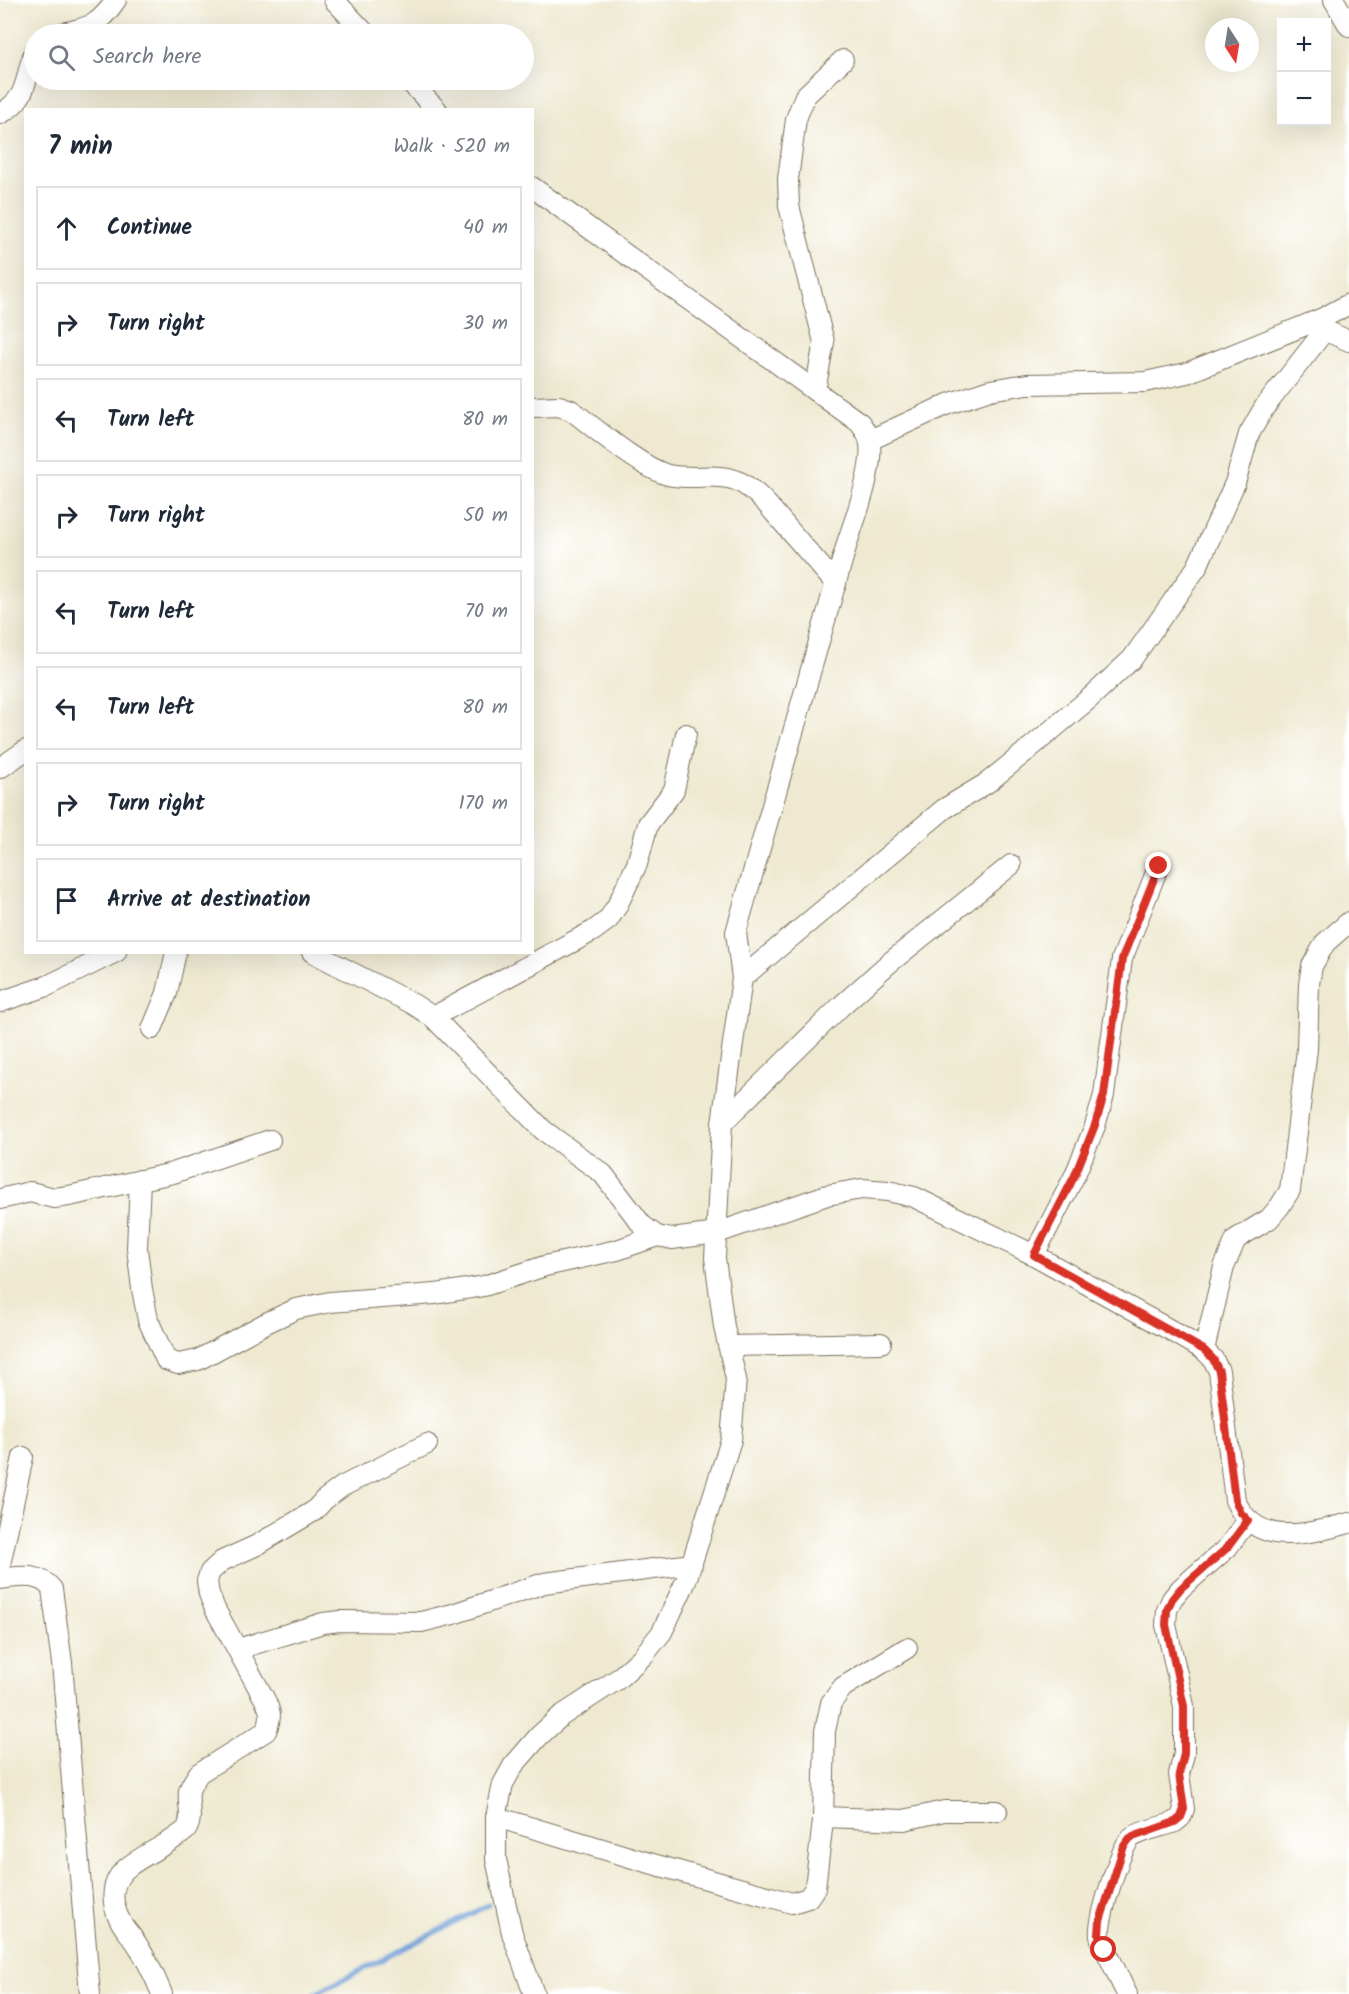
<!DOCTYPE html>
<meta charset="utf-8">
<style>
body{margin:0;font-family:Kalam,sans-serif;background:#f6f6f7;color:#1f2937}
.controls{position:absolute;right:18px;top:18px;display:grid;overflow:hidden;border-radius:0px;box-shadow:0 6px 24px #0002}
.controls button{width:54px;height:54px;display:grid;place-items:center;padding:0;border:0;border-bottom:2px solid #e0e1e3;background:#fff;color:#1f2937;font:30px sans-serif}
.compass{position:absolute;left:1205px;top:18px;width:54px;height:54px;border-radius:50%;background:#fff;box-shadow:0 6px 24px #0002;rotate:168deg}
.stop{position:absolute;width:18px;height:18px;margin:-14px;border:4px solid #d93025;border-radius:50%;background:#fff}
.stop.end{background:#d93025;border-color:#fff;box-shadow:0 2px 6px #0008}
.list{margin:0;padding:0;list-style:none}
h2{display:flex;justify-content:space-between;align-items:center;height:78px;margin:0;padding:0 24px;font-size:26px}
h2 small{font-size:20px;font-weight:400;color:#747a83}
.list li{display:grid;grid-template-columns:39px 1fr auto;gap:18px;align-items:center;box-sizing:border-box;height:84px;margin:0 12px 12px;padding:0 12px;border:2px solid #e0e1e3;border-radius:0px}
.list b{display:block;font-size:22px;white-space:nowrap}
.list em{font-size:20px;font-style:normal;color:#747a83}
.icon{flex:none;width:33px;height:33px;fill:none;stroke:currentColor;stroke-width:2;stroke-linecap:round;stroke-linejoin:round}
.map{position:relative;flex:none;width:1349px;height:1994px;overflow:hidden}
.search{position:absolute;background:#fff;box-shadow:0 6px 24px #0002;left:24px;top:24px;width:510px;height:66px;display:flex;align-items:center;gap:15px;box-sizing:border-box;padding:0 21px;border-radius:33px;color:#747a83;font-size:22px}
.panel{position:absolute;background:#fff;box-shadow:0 6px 24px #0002;left:24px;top:108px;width:510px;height:846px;border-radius:0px}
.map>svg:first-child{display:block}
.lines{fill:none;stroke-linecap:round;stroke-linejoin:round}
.stream{stroke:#6d9dd7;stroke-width:5}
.minor-casing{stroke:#7a6d5c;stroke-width:22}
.minor{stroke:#fff;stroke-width:20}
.route{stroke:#d93025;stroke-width:8}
</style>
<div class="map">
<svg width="1349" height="1994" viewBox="0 0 1349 1994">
<rect width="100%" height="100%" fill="#fff"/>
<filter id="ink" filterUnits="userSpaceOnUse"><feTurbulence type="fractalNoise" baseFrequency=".0167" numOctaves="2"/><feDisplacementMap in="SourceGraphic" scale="12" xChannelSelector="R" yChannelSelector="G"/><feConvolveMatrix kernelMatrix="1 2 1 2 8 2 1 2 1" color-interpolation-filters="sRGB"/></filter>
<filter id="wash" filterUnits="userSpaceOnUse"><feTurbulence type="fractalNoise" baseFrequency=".008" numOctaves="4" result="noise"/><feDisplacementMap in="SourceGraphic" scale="24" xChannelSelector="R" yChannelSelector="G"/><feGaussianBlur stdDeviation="1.35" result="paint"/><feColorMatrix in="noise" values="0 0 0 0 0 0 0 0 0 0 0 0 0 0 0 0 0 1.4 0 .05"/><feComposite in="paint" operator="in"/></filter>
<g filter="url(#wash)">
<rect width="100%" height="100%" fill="#eee9d0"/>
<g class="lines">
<polyline class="stream" points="315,1994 488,1905"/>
</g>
</g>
<g filter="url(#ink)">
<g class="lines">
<defs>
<g id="minor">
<polyline points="334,0 366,34"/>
<polyline points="1334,0 1349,26"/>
<path d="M58 34C88 27 97 28 116 0"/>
<polyline points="408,80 437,110"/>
<path d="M0 114C29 98 24 80 34 53"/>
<path d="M532 187 860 423C863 428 868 434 869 439 876 462 856 517 848 540L736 932 742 978 722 1123 715 1258 724 1327 736 1379 731 1440 686 1581 662 1632 643 1656 618 1679 561 1716 539 1736 513 1766 503 1784 496 1817V1859L512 1933 534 1994"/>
<polyline points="1315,326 1349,341"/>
<polyline points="815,391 824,342 789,206 788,179 796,119 805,96 843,60"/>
<path d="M532 407 559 406 571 410C595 428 640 467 668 475 676 477 687 477 696 477 730 475 742 478 766 503L836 584"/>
<polyline points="870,440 948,404 990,390 1027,384 1145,382 1187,373 1323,318 1349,304"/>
<polyline points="0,768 26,750"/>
<path d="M312 952 413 1004 433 1017 543 1130 603 1174 642 1225 657 1236 672 1239 717 1233 827 1195 862 1189 888 1191 914 1197 1034 1255 1172 1331 1204 1350 1213 1359 1219 1371 1235 1500C1256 1549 1308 1534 1349 1523"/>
<polyline points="742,978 944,809 987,783 1030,748 1090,698 1132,659 1197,567 1235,483 1249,434 1264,408 1325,330"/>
<polyline points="0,1002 47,986 116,952"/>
<polyline points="433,1017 593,931 608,920 617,906 637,864 648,824 674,790 686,734"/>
<polyline points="152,1029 167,993 176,952"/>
<polyline points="722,1123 840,1007 888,964 1011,865"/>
<polyline points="140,1180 137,1248 142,1289 148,1320 166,1360 178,1364 198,1360 266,1323 296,1309 330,1302 435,1294 484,1286 545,1266 617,1250 657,1236"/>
<polyline points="0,1199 30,1192 54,1198 69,1196 173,1173 270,1140"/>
<polyline points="1034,1255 1075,1175 1095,1126 1104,1095 1122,959 1159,865"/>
<polyline points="729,1346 881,1343"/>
<polyline points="1204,1350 1224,1267 1236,1239 1269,1219 1280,1206 1290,1190 1307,1049 1309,984 1312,966 1325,943 1349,922"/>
<polyline points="0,1565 23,1457"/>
<path d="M0 1579C19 1577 39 1572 52 1589L62 1663 90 1994"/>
<polyline points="238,1649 323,1623 340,1621 421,1622 453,1614 544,1583 692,1564"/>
<polyline points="496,1817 646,1862 792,1903 808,1898 815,1888 823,1821 825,1731 831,1703 843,1687 907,1648"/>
<polyline points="823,1817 904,1820 944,1811 997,1811"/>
<path d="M162 1994C155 1977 147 1960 137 1944 132 1936 125 1930 121 1922 110 1903 110 1881 128 1867 146 1853 168 1845 186 1830 194 1818 187 1804 189 1791 191 1784 195 1779 199 1773L266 1731C272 1717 271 1711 264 1698L215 1609 209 1594 207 1581 210 1572 222 1561 257 1545 314 1511 324 1500 343 1486 427 1444"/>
<path d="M1127 1994C1122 1985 1118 1975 1113 1965 1109 1955 1102 1947 1100 1936 1097 1923 1121 1844 1132 1837 1144 1830 1161 1827 1175 1822L1181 1817 1184 1809 1179 1774 1184 1754V1706L1166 1625 1167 1610 1172 1599 1181 1588 1227 1548 1248 1520"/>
</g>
</defs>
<use href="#minor" class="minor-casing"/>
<use href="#minor" class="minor"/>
</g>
</g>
<g class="lines" filter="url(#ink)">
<polyline class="route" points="1104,1950 1099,1934 1100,1921 1124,1846 1130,1838 1175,1822 1181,1817 1184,1809 1179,1774 1184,1754 1184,1706 1166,1625 1167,1610 1172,1599 1181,1588 1227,1548 1248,1520 1241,1513 1235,1500 1219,1371 1213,1359 1204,1350 1034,1255 1075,1175 1095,1125 1104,1095 1122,959 1159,866"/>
</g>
</svg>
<div class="controls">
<button>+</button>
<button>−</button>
</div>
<svg class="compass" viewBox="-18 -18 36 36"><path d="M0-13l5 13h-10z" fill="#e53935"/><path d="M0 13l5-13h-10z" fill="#747a83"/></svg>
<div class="stop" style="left:1104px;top:1950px"></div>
<div class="stop end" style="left:1159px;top:866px"></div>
<div class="search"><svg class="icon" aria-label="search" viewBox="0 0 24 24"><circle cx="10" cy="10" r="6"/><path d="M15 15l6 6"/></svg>Search here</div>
<section class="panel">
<h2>7 min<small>Walk · 520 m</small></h2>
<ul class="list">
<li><svg class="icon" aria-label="ahead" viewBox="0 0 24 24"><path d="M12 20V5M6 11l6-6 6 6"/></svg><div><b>Continue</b></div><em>40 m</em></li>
<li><svg class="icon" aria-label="right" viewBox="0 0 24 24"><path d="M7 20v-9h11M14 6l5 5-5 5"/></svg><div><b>Turn right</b></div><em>30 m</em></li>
<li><svg class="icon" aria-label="left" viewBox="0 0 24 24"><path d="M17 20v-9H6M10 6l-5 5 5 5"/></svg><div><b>Turn left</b></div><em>80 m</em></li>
<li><svg class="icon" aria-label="right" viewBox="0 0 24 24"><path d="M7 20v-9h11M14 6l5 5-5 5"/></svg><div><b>Turn right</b></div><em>50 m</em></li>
<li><svg class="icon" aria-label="left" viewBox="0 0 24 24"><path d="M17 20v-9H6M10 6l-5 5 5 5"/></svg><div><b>Turn left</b></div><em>70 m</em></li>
<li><svg class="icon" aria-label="left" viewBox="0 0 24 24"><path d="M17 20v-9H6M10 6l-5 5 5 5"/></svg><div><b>Turn left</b></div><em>80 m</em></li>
<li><svg class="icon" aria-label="right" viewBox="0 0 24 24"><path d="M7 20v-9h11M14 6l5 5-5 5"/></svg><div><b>Turn right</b></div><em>170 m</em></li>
<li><svg class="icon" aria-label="arrive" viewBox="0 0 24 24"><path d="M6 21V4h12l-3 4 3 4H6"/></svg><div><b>Arrive at destination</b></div></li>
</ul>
</section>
</div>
